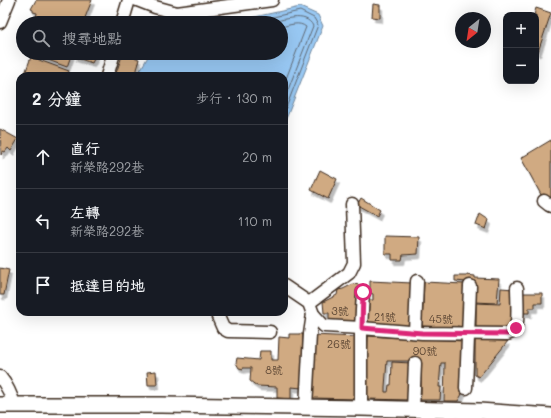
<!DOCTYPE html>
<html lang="zh-TW">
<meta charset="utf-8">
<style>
body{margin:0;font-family:Mali,"LXGW WenKai TC",sans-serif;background:#20242c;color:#f1f3f6}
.controls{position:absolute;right:12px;top:12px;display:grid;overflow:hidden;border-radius:8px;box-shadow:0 4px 16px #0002}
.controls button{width:36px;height:36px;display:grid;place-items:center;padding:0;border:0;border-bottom:1px solid #363941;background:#171b24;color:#f1f3f6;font:20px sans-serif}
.compass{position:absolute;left:455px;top:12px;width:36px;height:36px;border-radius:50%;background:#171b24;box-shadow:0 4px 16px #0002;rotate:210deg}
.stop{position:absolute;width:12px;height:12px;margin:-9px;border:3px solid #db2777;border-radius:50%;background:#fff}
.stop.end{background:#db2777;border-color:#fff;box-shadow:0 1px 4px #0008}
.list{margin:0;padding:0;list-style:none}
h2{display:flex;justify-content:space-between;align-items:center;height:52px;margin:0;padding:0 16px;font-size:17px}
h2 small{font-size:13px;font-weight:400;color:#9ea1a6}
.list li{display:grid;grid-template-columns:26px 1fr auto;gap:12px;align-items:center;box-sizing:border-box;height:64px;padding:0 16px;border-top:1px solid #363941}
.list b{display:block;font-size:15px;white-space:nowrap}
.list p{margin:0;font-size:13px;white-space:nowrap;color:#9ea1a6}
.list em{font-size:13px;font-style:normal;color:#9ea1a6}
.icon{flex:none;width:22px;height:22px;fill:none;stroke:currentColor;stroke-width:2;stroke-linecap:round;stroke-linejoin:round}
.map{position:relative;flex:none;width:551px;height:418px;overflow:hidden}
.search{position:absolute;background:#171b24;box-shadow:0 4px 16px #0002;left:16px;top:16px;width:272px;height:44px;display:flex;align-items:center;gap:10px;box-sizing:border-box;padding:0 14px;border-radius:22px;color:#9ea1a6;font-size:15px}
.panel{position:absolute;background:#171b24;box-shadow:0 4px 16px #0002;left:16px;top:72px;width:272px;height:244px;border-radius:12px}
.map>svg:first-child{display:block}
.water{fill:#98c8f3;stroke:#73899e}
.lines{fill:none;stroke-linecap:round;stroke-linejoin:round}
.shore{stroke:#606973;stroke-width:1}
.building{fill:#d0aa82;stroke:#3b2a1e;filter:url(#shadow)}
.minor-casing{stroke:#3b2a1e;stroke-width:15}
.major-casing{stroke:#3b2a1e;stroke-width:18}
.minor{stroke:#fff;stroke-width:12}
.major{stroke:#fff;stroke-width:15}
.route{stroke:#db2777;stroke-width:5}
.labels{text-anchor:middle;stroke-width:3;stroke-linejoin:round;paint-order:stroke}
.number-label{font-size:11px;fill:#604a37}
</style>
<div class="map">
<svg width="551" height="418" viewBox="0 0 551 418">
<defs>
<filter id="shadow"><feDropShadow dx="2.5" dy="4.5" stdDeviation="0" flood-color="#0004"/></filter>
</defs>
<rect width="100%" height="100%" fill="#fff"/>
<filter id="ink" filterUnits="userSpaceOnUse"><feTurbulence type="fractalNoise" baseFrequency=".025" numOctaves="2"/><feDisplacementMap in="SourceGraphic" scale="8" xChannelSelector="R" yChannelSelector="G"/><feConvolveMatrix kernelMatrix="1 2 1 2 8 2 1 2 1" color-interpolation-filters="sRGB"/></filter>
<g filter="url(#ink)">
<polygon class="water" points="300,7 318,15 323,26 284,124 284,76 137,76 150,53 281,53 281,23 227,23"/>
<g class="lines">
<g class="shore">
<polyline points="246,23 300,11 314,18 318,25 284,113"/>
<path d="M269 23C282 20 306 11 313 26L284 100"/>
<path d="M281 27C290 25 299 21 306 27L284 84"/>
</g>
</g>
<g class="building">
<polygon points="36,0 92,0 83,23 35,23 37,13 33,12 33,10 31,9"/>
<polygon points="373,4 380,5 380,18 372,17"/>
<polygon points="536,8 551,13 538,52 536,52 536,15 534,15"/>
<polygon points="29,53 72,53 67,67"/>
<polygon points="75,53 97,53 92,63 74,57"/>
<polygon points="123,53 139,59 138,63 139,63 135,76 115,76"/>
<polygon points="31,57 69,71 67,76 24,76"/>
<polygon points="0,129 18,139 11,151 8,148 5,152 3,151 1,155"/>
<polygon points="551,140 551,199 545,202 521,158"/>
<polygon points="320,170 337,179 328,199 311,190"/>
<polygon points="361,198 380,210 377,216 357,205"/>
<polygon points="480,214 489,220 486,229 476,225"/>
<polygon points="385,236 419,237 418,254 403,255 402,260 392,260 392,254 385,254"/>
<polygon points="0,268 9,270 4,295 0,295"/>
<polygon points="467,275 475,276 475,278 499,279 497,303 474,302 468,284 466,282 455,281 455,276 467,276"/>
<polygon points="370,281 412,283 411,326 368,324 369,300 373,300 373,294 370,293"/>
<polygon points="424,282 464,284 465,327 457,326 457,328 422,326"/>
<polygon points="353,284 360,285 358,324 334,322 329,320 329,313 324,313 323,302 337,295 338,290 343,289"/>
<polygon points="501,288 514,289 514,306 511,306 511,328 476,328 476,303 500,304"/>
<polygon points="521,293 542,293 542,303 535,303 535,308 529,308 529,313 522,313"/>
<polygon points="289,334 303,334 302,388 291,387 291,399 277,398 277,387 257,386 250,381 251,368 243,368 243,369 239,368 236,363 237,358 259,360 260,351 271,351 271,360 278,360 279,337 289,338"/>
<polygon points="313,335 357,337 357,382 355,382 355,399 313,398 314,368"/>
<polygon points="368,336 464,341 463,391 461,396 458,401 444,401 445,363 441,363 439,387 441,387 440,400 418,400 419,393 421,394 421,361 387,361 385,387 385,392 388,392 389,385 391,385 392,362 411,363 410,400 365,399 366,391 367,370 365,369 366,360 367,360"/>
<polygon points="475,340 508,341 479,377 475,375"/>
<polygon points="156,371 157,385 148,385 147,372"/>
</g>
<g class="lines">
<defs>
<g id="minor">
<polyline points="137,0 155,7 177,13 272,0"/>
<polyline points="0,22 9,0"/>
<polyline points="122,23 129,0"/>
<polyline points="107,76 114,53"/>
<polyline points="544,201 549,205 551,206"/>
<path d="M284 286 309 303 313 314 324 326 361 328 422 333 507 334C510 333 513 333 515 329 519 323 517 297 517 288"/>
<polyline points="309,303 349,273 354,263 352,204"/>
<polyline points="216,312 223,328 228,331 270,332"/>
<polyline points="415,332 417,281"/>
<path d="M0 377C6 384 12 396 14 405"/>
<polyline points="466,388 470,286"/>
<polyline points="306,407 310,334 313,314"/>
<polyline points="361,408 361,328 363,292"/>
<polyline points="413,410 415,363"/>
</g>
<polyline id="major" points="0,405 161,405 361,408 479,411 551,416"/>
</defs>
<use href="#minor" class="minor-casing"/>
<use href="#major" class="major-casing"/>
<use href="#minor" class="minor"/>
<use href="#major" class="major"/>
</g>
</g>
<g class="lines" filter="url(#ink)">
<polyline class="route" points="363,292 362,328 422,333 507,334 513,332 516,328"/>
</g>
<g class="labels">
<g class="number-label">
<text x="340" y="315">3號</text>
<text x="385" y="321">21號</text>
<text x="441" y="323">45號</text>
<text x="339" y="348">26號</text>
<text x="425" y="355">90號</text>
<text x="274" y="374">8號</text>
</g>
</g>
</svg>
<div class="controls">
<button>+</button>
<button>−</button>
</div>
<svg class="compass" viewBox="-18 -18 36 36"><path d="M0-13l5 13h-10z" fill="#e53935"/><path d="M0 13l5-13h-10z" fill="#9ea1a6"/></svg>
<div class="stop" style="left:363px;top:292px"></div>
<div class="stop end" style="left:516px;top:328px"></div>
<div class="search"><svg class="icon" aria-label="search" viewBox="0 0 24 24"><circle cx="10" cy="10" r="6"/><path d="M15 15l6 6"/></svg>搜尋地點</div>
<section class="panel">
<h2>2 分鐘<small>步行 · 130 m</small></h2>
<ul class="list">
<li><svg class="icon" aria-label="ahead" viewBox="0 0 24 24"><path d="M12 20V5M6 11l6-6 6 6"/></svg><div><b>直行</b><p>新榮路292巷</p></div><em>20 m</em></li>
<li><svg class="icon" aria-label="left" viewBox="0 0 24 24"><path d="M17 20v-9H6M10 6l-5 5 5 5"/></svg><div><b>左轉</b><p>新榮路292巷</p></div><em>110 m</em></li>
<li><svg class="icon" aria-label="arrive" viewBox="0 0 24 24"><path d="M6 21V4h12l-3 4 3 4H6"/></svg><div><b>抵達目的地</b></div></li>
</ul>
</section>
</div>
